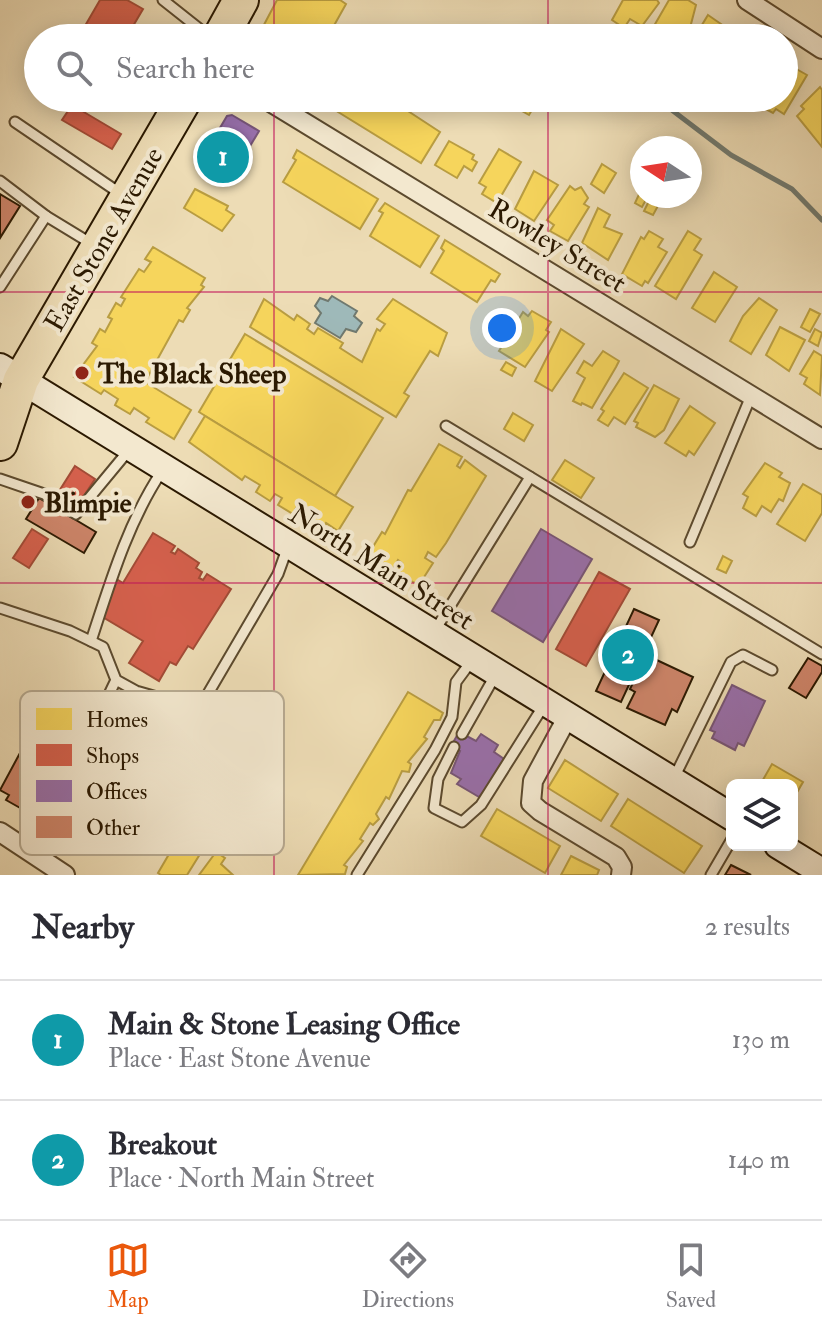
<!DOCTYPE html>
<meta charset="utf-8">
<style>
body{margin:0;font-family:"IM FELL Double Pica",serif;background:#f7f7f7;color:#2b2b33}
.controls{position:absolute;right:24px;bottom:24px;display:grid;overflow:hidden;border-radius:12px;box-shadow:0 4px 20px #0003}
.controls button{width:72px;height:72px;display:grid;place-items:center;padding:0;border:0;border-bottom:2px solid #e1e1e2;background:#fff;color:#2b2b33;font:40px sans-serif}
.compass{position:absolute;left:630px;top:136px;width:72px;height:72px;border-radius:50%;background:#fff;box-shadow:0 4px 20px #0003;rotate:282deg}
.you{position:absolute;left:502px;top:328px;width:28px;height:28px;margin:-20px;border:6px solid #fff;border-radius:50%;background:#1a73e8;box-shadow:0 0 0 12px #1a73e833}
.badge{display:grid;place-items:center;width:52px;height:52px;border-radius:50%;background:#ea580c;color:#fff;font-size:26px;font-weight:700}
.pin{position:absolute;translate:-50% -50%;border:4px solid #fff;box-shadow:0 2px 8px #0006}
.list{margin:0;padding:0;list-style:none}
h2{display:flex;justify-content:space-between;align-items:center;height:104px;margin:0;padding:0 32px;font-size:34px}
h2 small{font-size:26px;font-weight:400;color:#7c7c81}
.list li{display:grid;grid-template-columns:52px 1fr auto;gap:24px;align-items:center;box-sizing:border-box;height:120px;padding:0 32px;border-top:2px solid #e1e1e2}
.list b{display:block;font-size:30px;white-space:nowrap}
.list p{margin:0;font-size:26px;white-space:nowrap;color:#7c7c81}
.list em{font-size:26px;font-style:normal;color:#7c7c81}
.icon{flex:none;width:44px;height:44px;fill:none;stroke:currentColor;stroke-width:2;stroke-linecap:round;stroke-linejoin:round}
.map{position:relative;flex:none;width:822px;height:875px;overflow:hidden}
.search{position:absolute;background:#fff;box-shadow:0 4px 20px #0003;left:24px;right:24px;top:24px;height:88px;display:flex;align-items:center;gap:20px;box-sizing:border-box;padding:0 28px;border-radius:44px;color:#7c7c81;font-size:30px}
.sheet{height:344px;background:#fff}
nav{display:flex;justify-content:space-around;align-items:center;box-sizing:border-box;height:112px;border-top:2px solid #e1e1e2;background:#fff;font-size:22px;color:#7c7c81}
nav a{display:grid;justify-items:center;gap:4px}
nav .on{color:#ea580c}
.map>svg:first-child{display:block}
.water{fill:#9eb9b9;stroke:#70796f;stroke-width:2}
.homes{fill:#f6d55c;stroke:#b99d41;stroke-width:2}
.shops{fill:#d6604d;stroke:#a34b36;stroke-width:2}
.offices{fill:#9970ab;stroke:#785678;stroke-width:2}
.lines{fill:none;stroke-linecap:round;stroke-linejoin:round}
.stream{stroke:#70796f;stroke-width:5}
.building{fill:#ce856a;stroke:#2b1901;stroke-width:2}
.lane-casing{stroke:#5c4a2e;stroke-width:13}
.street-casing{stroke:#5c4a2e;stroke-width:22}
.secondary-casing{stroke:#2b1901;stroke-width:30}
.highway-casing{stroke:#2b1901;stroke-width:38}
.lane{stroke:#f3e8cf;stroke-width:9}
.street{stroke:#f3e8cf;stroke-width:18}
.secondary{stroke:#f3e8cf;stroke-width:26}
.highway{stroke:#eddcb5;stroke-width:34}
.grid{fill:none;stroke:#c2185b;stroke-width:2;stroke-opacity:0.55}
.poi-dot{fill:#8f2418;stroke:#f3e8cf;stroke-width:3}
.labels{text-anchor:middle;stroke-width:8;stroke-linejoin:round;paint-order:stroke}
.street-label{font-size:28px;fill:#2b1901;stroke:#f3e8cf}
.poi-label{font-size:28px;font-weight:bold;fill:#2b1901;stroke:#f3e8cf;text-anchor:start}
.key{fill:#f3e8cf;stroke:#b7aa91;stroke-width:2}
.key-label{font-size:22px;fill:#2b1901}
</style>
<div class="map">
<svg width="822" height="875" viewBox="0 0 822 875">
<rect width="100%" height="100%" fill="#eddcb5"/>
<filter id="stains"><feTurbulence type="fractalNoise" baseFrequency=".0025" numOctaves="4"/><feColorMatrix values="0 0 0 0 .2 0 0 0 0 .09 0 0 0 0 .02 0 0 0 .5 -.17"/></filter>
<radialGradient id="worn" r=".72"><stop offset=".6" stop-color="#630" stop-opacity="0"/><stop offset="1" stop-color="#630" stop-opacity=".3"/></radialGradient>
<polygon class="water" points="332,296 357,311 354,316 362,323 356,332 346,329 340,338 315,323 321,313 315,306 320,298 328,301"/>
<g class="homes">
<polygon points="277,0 340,0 346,4 327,38 257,38"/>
<polygon points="623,0 657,0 659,3 642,26 630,19 624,28 612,20"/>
<polygon points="669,0 688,0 696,5 691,24 683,37 647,38"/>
<polygon points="708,15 731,31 726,38 694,38"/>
<polygon points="784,62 807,75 784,114 776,109 773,113 762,107 767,98 784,98"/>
<polygon points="820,87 822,90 822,147 797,116 804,109 801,106"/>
<polygon points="336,98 388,98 440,132 421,163 330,107"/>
<polygon points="468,98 482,98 477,107 466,101"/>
<polygon points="518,98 539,98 529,115 513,106"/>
<polygon points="449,141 474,155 472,159 477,162 472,171 464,166 457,178 435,165"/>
<polygon points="499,149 521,162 497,203 482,194 486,187 479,183"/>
<polygon points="297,150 378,199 360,229 283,182 296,160 293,158"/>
<polygon points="602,164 616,173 604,193 591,184"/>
<polygon points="534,171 558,185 534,221 515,209"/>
<polygon points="570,186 575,190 581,187 588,198 584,204 589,207 568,241 550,231 554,225 547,220"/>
<polygon points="195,189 228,206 226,210 234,215 222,231 184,208"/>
<polygon points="641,190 642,196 648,196 642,207 635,203"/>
<polygon points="650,199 659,204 653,215 644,211"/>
<polygon points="385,203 439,236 420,267 370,236 383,213 379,211"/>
<polygon points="598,208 610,215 604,227 622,234 608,260 582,243"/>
<polygon points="649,231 663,239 658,247 667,252 648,283 645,281 642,286 622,274 641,237 644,239"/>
<polygon points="688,231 701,239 694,250 702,255 676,299 655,286"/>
<polygon points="445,240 500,274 495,282 491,280 477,302 431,273 444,251 441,248"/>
<polygon points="153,247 205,278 201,285 204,287 187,308 190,310 183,322 179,320 145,382 191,410 174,439 146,422 149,418 134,408 130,414 115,405 118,399 104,390 101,394 74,377 97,346 92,343 100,329 105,332 112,319 108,317 116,303 121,306 125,299 121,297 139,269 144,272 151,262 145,259"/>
<polygon points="714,272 737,287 715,322 692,308"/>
<polygon points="759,298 777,310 751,354 730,341 743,316"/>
<polygon points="264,299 294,320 297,315 310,324 307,329 314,334 318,328 343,343 340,348 362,362 377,329 380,331 385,324 377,319 393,299 447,333 438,356 430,351 404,393 409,396 396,417 250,327"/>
<polygon points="810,309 820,314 810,332 801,327"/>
<polygon points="532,311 551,322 546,330 549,332 525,367 499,351 523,312 528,316"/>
<polygon points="780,327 805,340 789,371 766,355"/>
<polygon points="561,329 584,344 552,391 535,381"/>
<polygon points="815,329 822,333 818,346 809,341"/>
<polygon points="245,334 383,418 335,496 199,412"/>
<polygon points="603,351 619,361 616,367 592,408 582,403 581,405 573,401 585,378 577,373 584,361 592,366"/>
<polygon points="814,351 822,356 820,395 804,384 807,378 800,374"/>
<polygon points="506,362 516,368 512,376 501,370"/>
<polygon points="624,373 648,388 625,424 614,417 608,426 598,420 604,411 601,409"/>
<polygon points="654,385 679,399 664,430 655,437 636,427 638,423 634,421"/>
<polygon points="690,406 715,423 694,455 689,451 686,456 665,443"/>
<polygon points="513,413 533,425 524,441 504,429"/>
<polygon points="205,416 353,507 338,531 326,523 321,531 301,519 305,513 296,508 293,514 278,505 282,498 275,494 270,501 256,492 260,485 245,476 242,480 189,442"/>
<polygon points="439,444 462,457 457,466 460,468 465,460 486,476 446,543 436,557 428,552 425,558 433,563 419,585 396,574 402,563 398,560 393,569 368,555 382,532 385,534 408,490 411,491"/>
<polygon points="565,460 594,478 581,498 552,480"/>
<polygon points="765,463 782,473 779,477 790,483 783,501 779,499 771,512 762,506 756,516 743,508 748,497 743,494"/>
<polygon points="803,484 822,495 822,513 805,541 777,524"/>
<polygon points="723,556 732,561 726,573 717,569"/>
<polygon points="408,692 443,713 440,720 434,720 424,737 427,739 408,762 411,764 409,772 402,771 389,799 386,797 376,814 379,819 373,825 370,823 360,839 363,841 344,865 347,867 345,874 298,875"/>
<polygon points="565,760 618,794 601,821 548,788"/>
<polygon points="772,764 803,782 792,801 792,785 760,785"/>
<polygon points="628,799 702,846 684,873 611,826"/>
<polygon points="497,809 560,846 545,873 481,836"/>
<polygon points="182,832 205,846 187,875 161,875 158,873"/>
<polygon points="216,852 225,858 221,864 233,875 199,875"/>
<polygon points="571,856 599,870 597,875 561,875"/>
</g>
<g class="shops">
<polygon points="100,0 127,0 143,9 126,38 78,38"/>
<polygon points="72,105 121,134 112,149 62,120"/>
<polygon points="75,466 95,479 76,508 56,496"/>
<polygon points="32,529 48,539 29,568 13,558"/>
<polygon points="153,533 175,546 171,552 175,554 178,549 199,563 196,568 202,572 199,578 203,580 207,574 231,589 193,649 188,646 176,665 170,662 159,681 129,663 143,641 101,616 113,577 123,583"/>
<polygon points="599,572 630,589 586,666 556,649"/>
</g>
<g class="offices">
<polygon points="232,115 259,131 227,185 197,167 227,116"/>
<polygon points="541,529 592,559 543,642 492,611"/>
<polygon points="732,685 765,701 744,746 738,743 735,750 712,738 715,732 710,730"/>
<polygon points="459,732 476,741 481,734 498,745 494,752 507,761 479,797 457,784 461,779 451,773 460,751 451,746"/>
</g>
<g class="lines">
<polyline class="stream" points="656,98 731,155 792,189 822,220"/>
</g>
<g class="building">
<polygon points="0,194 20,206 0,238"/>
<polygon points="39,498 96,532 84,553 26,519"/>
<polygon points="634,609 659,620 621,702 596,691"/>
<polygon points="646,655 693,677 677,712 672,709 665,725 627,708 635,692 630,689"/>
<polygon points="808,658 822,666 822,672 806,698 789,688"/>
<polygon points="20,753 46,769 22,809 6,800 9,795 0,790"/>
<polygon points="731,865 751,875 725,875"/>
</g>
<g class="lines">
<defs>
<g id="lane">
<polyline points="163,0 211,38"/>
<polyline points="15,122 121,194"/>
<polyline points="0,181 46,216 92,244"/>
<polyline points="0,287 46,216"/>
<polyline points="446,426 822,654"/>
<polyline points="0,479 44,494 76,514 129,450"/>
<polyline points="690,542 751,396"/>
<polyline points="0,608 70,631 103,647 116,680 136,691 199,709 278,574 287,549"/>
<polyline points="434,632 530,477"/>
<path d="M91 641C110 583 128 522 162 471"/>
<polyline points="462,734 496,674"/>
<polyline points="454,747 438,779 434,808 462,822 481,805 544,705"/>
<polyline points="674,778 731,662 743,655 772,670"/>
<path d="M34 855C70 802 87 737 116 680"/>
<polyline points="357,875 435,750 452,717 456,682 473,659"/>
<polyline points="711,875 732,839"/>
</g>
<g id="street">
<polyline points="747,0 822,49"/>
<polyline points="264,98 822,439"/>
<polyline points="567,718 533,781 531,803 540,811 616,857 622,867 621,875"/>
<polyline points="0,832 65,875"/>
</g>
<g id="secondary">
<polyline points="0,367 732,817"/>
<polyline points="778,845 822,872"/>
</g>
<g id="highway">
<polyline points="220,38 241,0"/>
<polyline points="0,443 21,380 185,98"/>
</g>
</defs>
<use href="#lane" class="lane-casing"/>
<use href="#street" class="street-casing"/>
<use href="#secondary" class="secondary-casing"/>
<use href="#highway" class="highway-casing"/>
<use href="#lane" class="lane"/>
<use href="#street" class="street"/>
<use href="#secondary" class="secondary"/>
<use href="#highway" class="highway"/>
</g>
<path class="grid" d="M274 0V38M548 0V38M274 98V875M548 98V875M0 292H822M0 583H822"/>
<g class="poi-dot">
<circle cx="82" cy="373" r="8"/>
<circle cx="28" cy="502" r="8"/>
</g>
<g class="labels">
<g class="street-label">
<text transform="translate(103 239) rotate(-60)" y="10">East Stone Avenue</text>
<text transform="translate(558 245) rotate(31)" y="10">Rowley Street</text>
<text transform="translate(382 566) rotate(32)" y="10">North Main Street</text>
</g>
<g class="poi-label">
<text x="98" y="383">The Black Sheep</text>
<text x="44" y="512">Blimpie</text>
</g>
</g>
<rect x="20" y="691" width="264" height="164" rx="12" class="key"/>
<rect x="36" y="708" width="36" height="22" fill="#f6d55c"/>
<rect x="36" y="744" width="36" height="22" fill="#d6604d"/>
<rect x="36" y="780" width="36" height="22" fill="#9970ab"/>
<rect x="36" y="816" width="36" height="22" fill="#ce856a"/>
<g class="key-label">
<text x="86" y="727">Homes</text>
<text x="86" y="763">Shops</text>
<text x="86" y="799">Offices</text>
<text x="86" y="835">Other</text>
</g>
<rect width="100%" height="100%" filter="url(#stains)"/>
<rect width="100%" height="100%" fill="url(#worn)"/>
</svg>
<div class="controls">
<button><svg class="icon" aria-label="layers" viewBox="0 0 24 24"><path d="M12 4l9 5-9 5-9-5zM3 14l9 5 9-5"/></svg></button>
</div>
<svg class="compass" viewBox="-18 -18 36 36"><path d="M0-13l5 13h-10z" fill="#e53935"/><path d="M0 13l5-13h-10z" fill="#7c7c81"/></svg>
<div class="you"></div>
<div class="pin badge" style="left:223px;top:157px;background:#0f9aa8">1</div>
<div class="pin badge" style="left:628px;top:655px;background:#0f9aa8">2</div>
<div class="search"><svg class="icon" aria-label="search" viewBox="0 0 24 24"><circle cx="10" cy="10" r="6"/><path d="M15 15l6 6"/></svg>Search here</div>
</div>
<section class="sheet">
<h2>Nearby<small>2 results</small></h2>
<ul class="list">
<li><span class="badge" style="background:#0f9aa8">1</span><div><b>Main &amp; Stone Leasing Office</b><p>Place · East Stone Avenue</p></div><em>130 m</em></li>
<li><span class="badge" style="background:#0f9aa8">2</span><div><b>Breakout</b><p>Place · North Main Street</p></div><em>140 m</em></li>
</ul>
</section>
<nav>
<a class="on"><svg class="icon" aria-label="map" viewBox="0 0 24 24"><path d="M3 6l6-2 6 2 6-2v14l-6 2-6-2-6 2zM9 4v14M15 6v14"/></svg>Map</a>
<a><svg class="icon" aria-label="directions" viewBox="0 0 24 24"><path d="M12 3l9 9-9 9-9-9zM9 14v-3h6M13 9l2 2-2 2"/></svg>Directions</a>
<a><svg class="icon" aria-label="saved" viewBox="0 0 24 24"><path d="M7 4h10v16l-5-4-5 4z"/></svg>Saved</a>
</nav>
